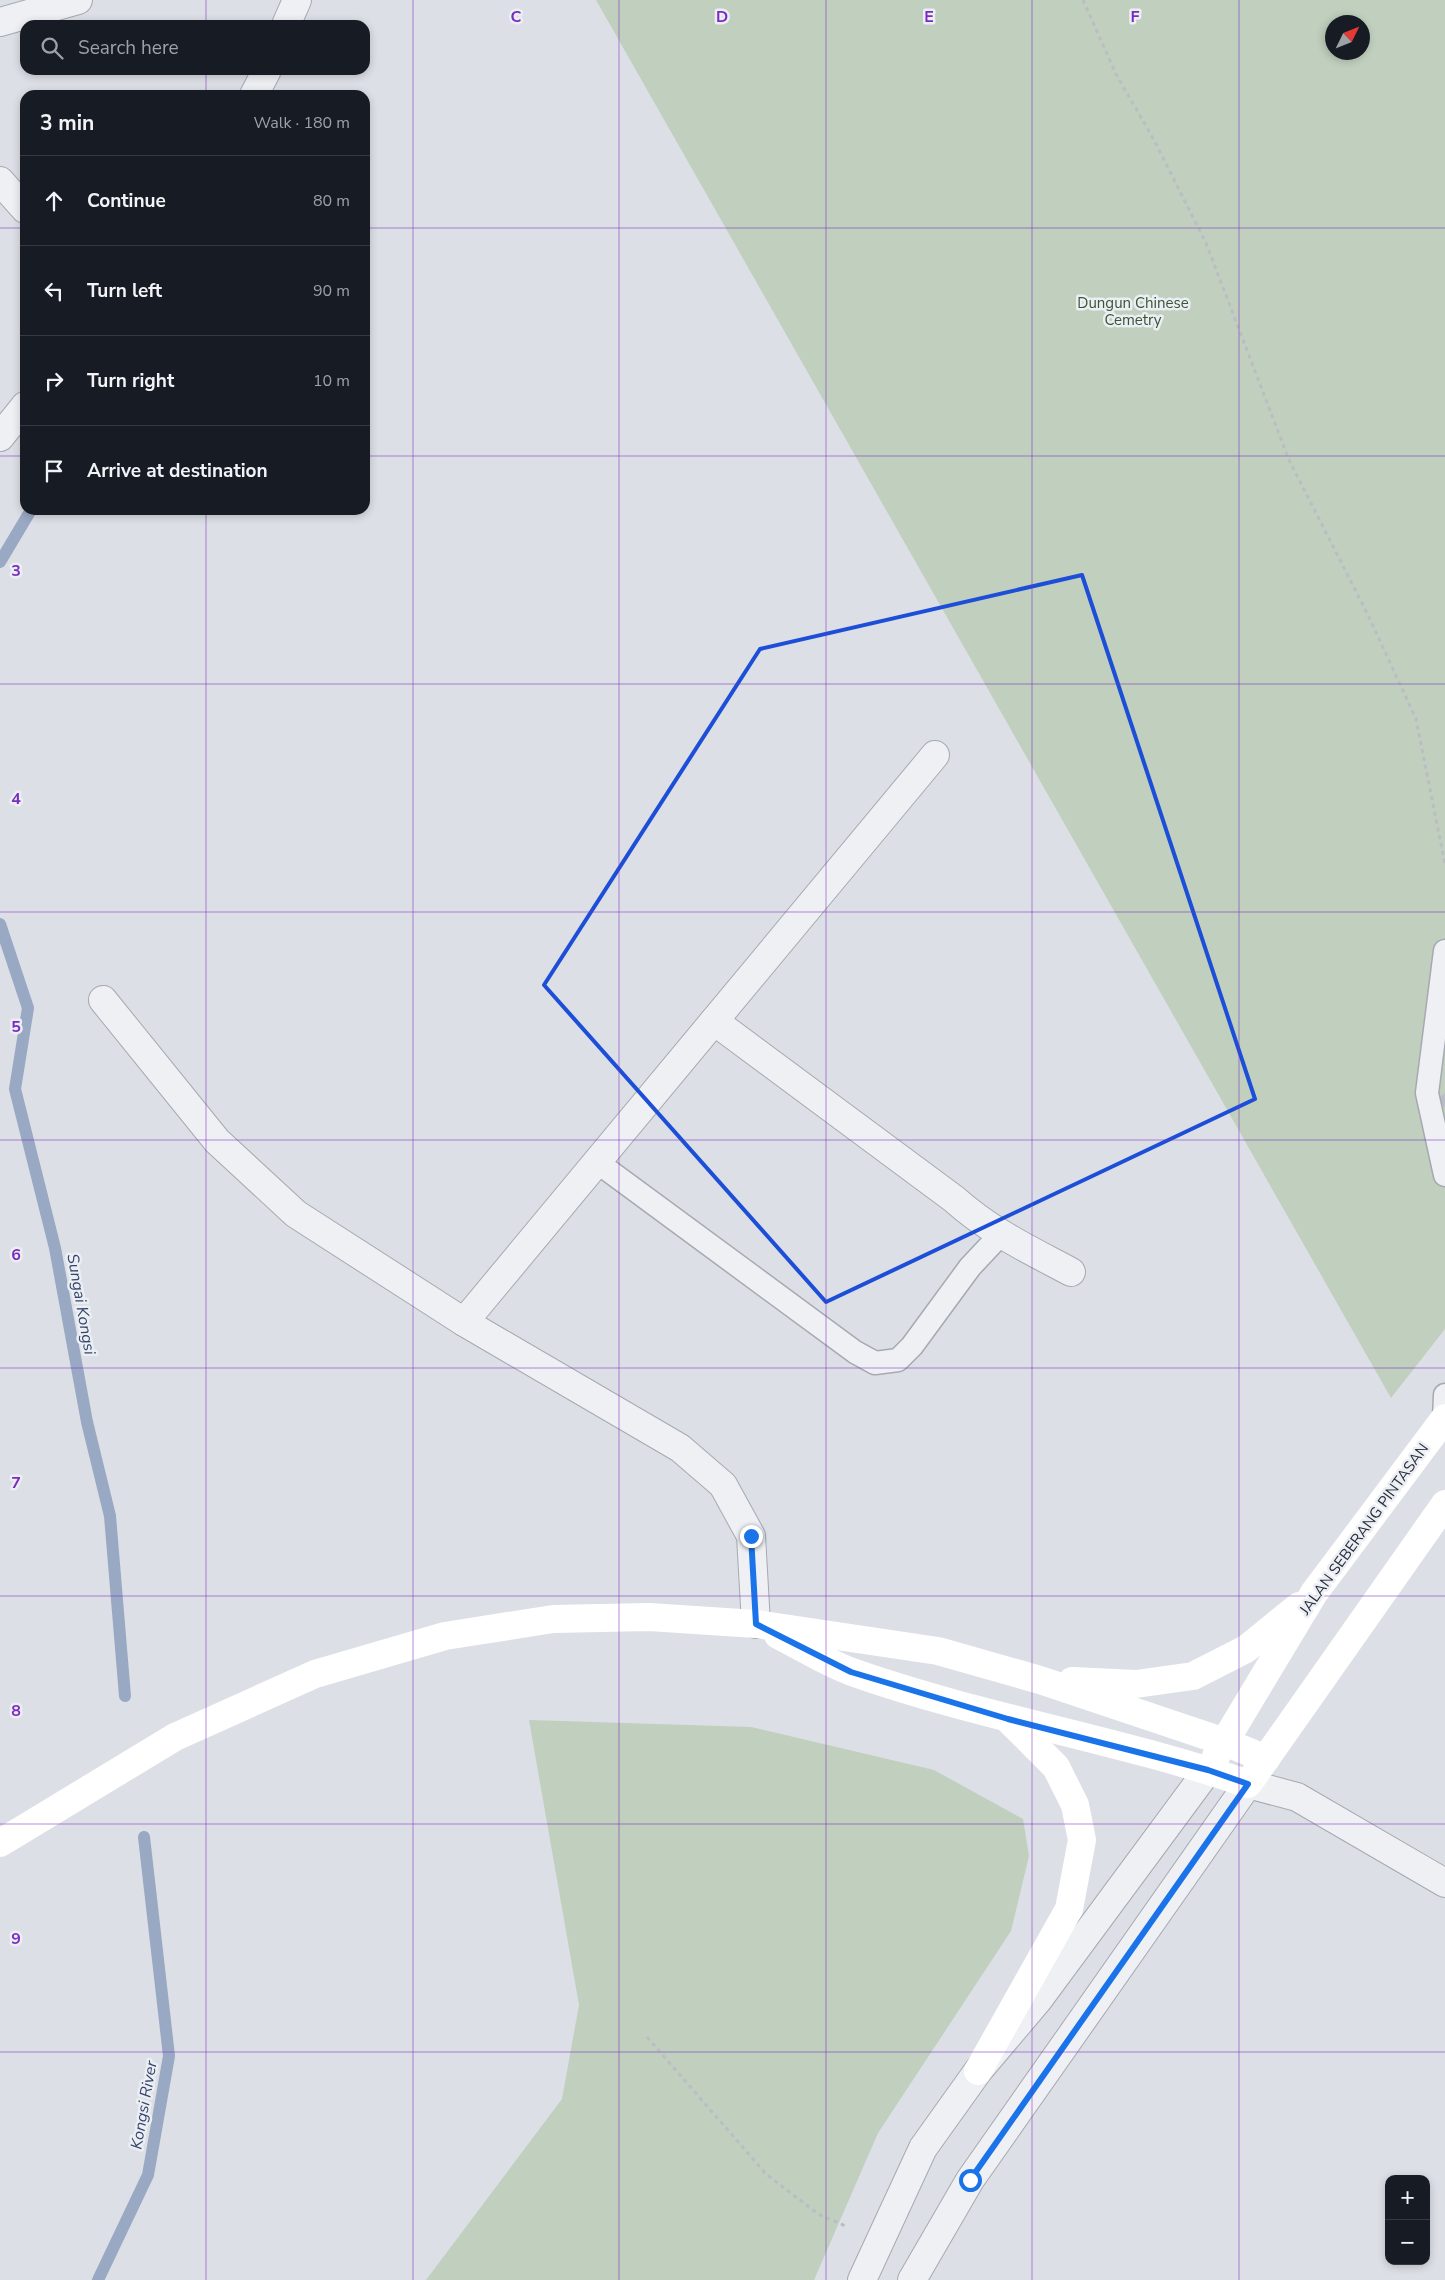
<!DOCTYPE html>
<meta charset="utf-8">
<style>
body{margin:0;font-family:"Nunito Sans",sans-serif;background:#20242c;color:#f1f3f6}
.controls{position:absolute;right:15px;bottom:15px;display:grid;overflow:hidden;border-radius:10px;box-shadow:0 2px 8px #0003}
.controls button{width:45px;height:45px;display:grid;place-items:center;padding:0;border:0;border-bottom:1px solid #363941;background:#171b24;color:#f1f3f6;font:25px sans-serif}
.compass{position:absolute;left:1325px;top:15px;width:45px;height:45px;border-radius:50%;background:#171b24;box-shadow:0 2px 8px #0003;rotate:47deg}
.stop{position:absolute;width:15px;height:15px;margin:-11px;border:4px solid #1a73e8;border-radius:50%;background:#fff}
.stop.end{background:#1a73e8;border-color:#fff;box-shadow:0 1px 5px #0008}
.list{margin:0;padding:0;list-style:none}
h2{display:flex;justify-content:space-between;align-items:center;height:65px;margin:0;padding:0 20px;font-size:21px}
h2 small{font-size:16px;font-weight:400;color:#9ea1a6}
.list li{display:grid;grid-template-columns:32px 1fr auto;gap:15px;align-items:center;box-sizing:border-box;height:90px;padding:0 20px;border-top:1px solid #363941}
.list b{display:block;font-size:19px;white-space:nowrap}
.list em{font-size:16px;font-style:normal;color:#9ea1a6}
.icon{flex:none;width:28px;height:28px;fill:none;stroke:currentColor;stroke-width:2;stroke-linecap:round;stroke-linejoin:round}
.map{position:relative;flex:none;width:1445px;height:2280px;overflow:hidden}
.search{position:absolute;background:#171b24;box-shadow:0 2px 8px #0003;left:20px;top:20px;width:350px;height:55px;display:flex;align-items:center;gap:12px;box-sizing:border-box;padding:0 18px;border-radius:15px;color:#9ea1a6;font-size:19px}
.panel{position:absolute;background:#171b24;box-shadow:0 2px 8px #0003;left:20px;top:90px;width:350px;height:425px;border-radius:15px}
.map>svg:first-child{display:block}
.green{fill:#c0cfbe;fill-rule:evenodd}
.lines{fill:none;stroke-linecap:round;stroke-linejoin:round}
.stream{stroke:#99a8c3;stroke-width:12}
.building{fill:#babdc8}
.lane-casing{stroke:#a6a9b2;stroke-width:25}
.street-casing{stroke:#a6a9b2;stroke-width:30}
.path{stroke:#bbbdc4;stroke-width:3;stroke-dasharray:4 4;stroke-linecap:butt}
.lane{stroke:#eff0f4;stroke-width:22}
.street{stroke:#eff0f4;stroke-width:28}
.secondary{stroke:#fff;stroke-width:28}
.route{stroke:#1a73e8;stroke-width:6}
.marked{fill:none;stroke:#1d4ed8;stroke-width:4;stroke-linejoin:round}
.grid{fill:none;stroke:#7b2cbf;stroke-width:1;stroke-opacity:0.55}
.labels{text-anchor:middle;stroke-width:5;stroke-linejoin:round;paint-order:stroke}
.park-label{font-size:15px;fill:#375536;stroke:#ebeef3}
.street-label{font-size:15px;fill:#272c3a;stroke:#ebeef3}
.water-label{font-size:16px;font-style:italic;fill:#35456b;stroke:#ebeef3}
.grid-label{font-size:16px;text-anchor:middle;font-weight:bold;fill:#7b2cbf;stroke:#ebeef3;stroke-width:5;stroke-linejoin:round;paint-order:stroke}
</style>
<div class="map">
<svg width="1445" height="2280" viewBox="0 0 1445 2280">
<rect width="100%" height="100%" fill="#dcdfe5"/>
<g class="green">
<path d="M596 0H1445V1329L1391 1398ZM1332 22H1362V52H1332Z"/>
<polygon points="529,1720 751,1727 934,1770 1023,1819 1029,1856 1011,1931 878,2133 814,2280 426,2280 562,2099 579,2005"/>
</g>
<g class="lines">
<g class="stream">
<polyline points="0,562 31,510"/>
<polyline points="0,924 28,1008 15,1089 55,1248 87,1422 110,1516 125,1696"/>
<polyline points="98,2280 148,2175 169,2056 144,1837"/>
</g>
</g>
<polygon class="building" points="1445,1093 1445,1108 1438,1099"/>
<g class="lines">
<defs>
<g id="lane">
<polyline points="1445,951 1427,1093 1445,1175"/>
<polyline points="597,1162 855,1352 875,1363 898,1360 912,1346 970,1267 1000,1235"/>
<polyline points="1444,1419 1445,1395"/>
</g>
<g id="street">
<polyline points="0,22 78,0"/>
<polyline points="286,25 297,0"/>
<polyline points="254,95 267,70"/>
<polyline points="0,181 25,209"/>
<polyline points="0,437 25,406"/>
<polyline points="103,1000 217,1141 296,1214 464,1322 680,1448 723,1485 751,1536 756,1624"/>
<path d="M714 1021 954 1199C991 1232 1028 1249 1071 1272"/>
<polyline points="464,1322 935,755"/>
<polyline points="862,2280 923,2148 978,2071 1038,2000 1208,1770"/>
<polyline points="912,2280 970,2180 1248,1784 1297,1797 1445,1883"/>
</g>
</defs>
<use href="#lane" class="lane-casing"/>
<use href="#street" class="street-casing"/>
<g class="path">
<polyline points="1083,0 1116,74 1154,140 1206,243 1289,460 1368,615 1416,719 1445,864"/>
<polyline points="647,2037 766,2174 818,2214 848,2227"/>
</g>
<use href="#lane" class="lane"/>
<use href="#street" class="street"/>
<g class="secondary">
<path d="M778 1635C802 1647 827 1663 852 1672 982 1718 1119 1739 1248 1784L1445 1504"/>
<polyline points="1072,1681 1136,1684 1193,1676 1246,1649 1299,1606"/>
<polyline points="1216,1756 1314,1593 1445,1418"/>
<polyline points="0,1843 175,1737 315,1674 445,1636 553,1619 649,1617 756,1624 938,1651 1040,1680 1225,1742 1266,1759"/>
<polyline points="978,2071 1069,1909 1082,1840 1075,1805 1056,1767 1009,1720"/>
</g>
</g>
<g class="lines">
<polyline class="route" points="751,1536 756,1624 851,1672 1008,1719 1208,1770 1248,1784 970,2180"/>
</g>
<path class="marked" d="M1082 575 1255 1099 826 1302 544 985 760 649Z"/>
<path class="grid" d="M206 0V25M413 0V2280M619 0V2280M826 0V2280M1032 0V2280M1239 0V2280M206 70V95M0 228H25M365 228H1445M0 456H25M365 456H1445M206 510V2280M0 684H1445M0 912H1445M0 1140H1445M0 1368H1445M0 1596H1445M0 1824H1445M0 2052H1445"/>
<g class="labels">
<g class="park-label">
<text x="1133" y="308">Dungun Chinese<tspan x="1133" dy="17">Cemetry</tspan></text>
</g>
<g class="street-label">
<text transform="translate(1364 1529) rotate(-54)" y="5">JALAN SEBERANG PINTASAN</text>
</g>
<g class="water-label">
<text transform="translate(82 1304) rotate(80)" y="6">Sungai Kongsi</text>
<text transform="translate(143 2105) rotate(-80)" y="6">Kongsi River</text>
</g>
</g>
<g class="grid-label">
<text x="516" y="22">C</text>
<text x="722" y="22">D</text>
<text x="929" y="22">E</text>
<text x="1135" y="22">F</text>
<text x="16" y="576">3</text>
<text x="16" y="804">4</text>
<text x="16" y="1032">5</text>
<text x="16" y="1260">6</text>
<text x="16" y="1488">7</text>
<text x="16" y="1716">8</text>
<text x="16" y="1944">9</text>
</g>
</svg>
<div class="controls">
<button>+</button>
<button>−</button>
</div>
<svg class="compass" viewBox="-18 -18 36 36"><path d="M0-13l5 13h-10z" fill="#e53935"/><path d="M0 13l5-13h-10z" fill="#9ea1a6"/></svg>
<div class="stop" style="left:970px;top:2180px"></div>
<div class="stop end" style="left:751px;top:1536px"></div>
<div class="search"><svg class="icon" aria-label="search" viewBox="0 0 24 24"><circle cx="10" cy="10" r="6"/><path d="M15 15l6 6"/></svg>Search here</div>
<section class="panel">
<h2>3 min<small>Walk · 180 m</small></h2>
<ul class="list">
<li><svg class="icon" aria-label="ahead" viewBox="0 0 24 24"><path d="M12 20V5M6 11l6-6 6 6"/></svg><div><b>Continue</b></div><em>80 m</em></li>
<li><svg class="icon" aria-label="left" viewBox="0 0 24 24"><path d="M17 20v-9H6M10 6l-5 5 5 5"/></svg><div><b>Turn left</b></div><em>90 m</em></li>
<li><svg class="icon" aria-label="right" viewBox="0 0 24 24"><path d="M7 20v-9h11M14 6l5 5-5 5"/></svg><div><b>Turn right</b></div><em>10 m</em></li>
<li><svg class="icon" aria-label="arrive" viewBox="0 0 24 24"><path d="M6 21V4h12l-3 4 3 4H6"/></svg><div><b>Arrive at destination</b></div></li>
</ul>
</section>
</div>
